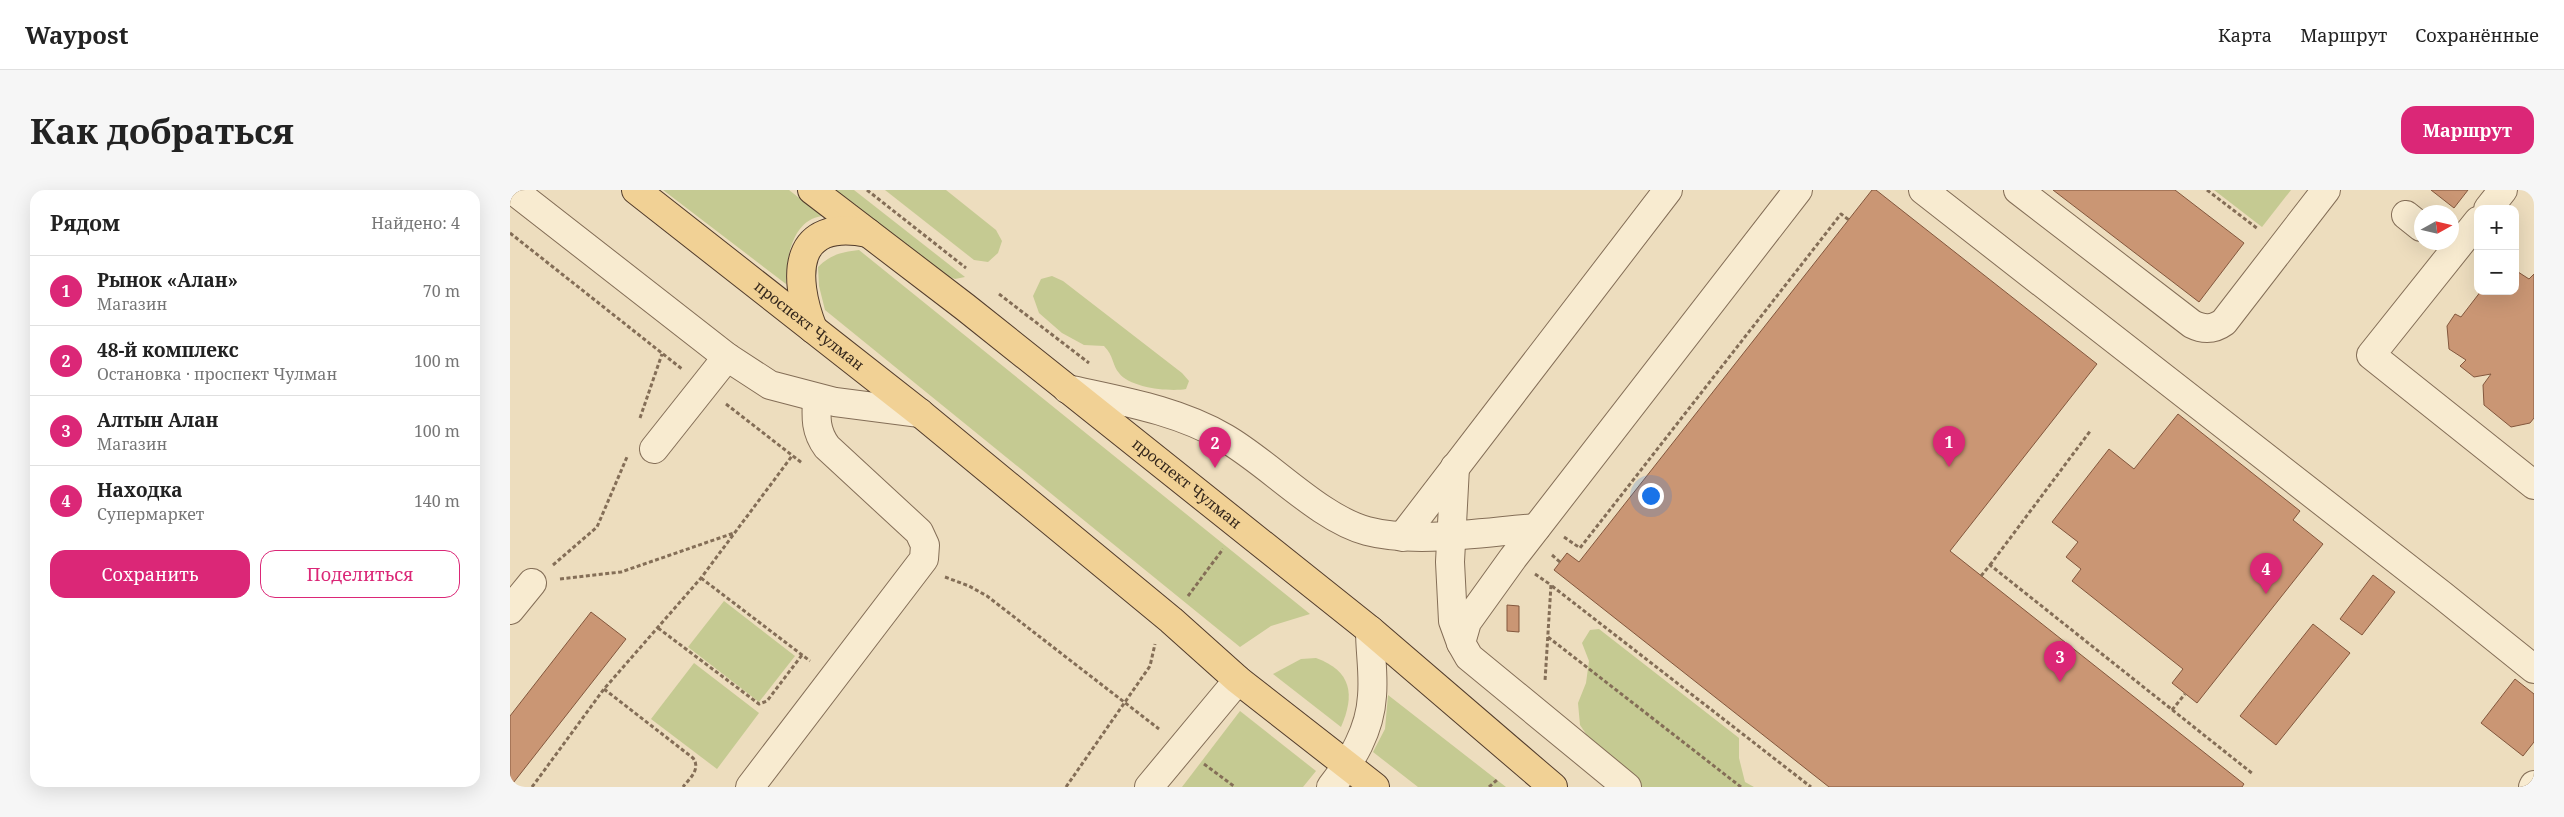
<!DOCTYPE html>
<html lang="ru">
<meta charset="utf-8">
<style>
body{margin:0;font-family:"Noto Serif",serif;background:#f6f6f6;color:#222}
.controls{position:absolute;right:15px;top:15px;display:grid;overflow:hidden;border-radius:10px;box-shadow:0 5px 20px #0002}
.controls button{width:45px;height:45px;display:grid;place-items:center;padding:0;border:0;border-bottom:1px solid #e0e0e0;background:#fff;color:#222;font:25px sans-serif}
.compass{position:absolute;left:1904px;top:15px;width:45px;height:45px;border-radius:50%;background:#fff;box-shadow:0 5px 20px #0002;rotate:82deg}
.you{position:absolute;left:1140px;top:305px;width:18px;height:18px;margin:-12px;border:4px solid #fff;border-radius:50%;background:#1a73e8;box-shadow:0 0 0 8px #1a73e833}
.badge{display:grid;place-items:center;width:32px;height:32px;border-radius:50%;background:#db2777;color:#fff;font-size:16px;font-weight:700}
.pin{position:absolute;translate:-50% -41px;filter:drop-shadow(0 1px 2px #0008)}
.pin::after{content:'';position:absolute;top:26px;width:18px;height:15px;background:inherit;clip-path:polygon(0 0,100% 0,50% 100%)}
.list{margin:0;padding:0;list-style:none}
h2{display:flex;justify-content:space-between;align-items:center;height:65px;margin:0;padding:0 20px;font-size:21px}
h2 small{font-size:16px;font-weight:400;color:#767676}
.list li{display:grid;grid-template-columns:32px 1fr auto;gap:15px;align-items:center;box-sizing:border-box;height:70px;padding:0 20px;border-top:1px solid #e0e0e0}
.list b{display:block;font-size:19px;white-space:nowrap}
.list p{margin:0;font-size:16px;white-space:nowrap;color:#767676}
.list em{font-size:16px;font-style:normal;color:#767676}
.actions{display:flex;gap:10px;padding:15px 20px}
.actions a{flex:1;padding:11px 0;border:1px solid #db2777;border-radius:15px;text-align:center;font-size:18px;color:#db2777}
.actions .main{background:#db2777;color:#fff}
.map{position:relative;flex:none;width:2024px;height:597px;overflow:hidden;border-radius:15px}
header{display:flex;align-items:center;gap:30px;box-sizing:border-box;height:70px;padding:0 25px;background:#fff;border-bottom:1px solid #e0e0e0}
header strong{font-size:24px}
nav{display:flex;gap:28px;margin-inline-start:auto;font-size:18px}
.intro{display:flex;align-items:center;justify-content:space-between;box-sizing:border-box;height:120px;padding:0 30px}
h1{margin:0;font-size:35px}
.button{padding:12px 22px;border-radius:15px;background:#db2777;color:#fff;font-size:18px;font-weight:700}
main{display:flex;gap:30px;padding:0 30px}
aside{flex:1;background:#fff;border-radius:15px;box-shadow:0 5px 20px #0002}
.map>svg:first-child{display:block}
.green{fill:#c5ca92}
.building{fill:#ca9674;stroke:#83573d}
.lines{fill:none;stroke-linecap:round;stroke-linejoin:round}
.minor-casing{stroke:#846e57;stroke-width:30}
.major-casing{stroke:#523c2c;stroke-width:30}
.path{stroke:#846e57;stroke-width:3;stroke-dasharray:4 2.5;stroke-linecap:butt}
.minor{stroke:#f8ebd0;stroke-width:28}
.major{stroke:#f1d195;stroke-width:28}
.labels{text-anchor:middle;stroke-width:5;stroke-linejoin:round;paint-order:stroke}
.street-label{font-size:15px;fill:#34271c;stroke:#f4e8cd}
</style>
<header>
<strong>Waypost</strong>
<nav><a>Карта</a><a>Маршрут</a><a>Сохранённые</a></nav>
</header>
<div class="intro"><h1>Как добраться</h1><a class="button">Маршрут</a></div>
<main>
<aside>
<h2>Рядом<small>Найдено: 4</small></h2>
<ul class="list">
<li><span class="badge">1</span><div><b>Рынок «Алан»</b><p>Магазин</p></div><em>70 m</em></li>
<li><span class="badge">2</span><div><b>48-й комплекс</b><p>Остановка · проспект Чулман</p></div><em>100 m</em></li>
<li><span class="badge">3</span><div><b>Алтын Алан</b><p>Магазин</p></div><em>100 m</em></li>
<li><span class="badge">4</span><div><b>Находка</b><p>Супермаркет</p></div><em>140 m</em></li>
</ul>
<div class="actions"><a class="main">Сохранить</a><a>Поделиться</a></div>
</aside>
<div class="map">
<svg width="2024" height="597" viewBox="0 0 2024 597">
<rect width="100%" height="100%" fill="#edddbe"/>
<g class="green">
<path d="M153 0H279L312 26C282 30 276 69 276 94Z"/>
<polygon points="324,0 344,0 455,87 445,89 432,84"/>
<polygon points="375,0 436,0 486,40 492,51 488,63 478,72 464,70"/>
<polygon points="1704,0 1781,0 1752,37"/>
<path d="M349 60 800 424 761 436 730 457 315 120 309 96 308 77C320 65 331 62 349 60Z"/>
<path d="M542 86 553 91 672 183 679 191 676 199C660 202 620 198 609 183 602 175 604 166 594 156L574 155 552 143 529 123 523 106 531 89Z"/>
<polygon points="214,411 285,466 249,512 178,457"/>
<polygon points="1089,439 1229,548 1229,568 1235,592 1244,597 1129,597 1091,566 1070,535 1068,513 1076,493 1079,471 1072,453 1080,440"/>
<path d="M806 468C842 481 845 505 831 537L763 484 791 469Z"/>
<polygon points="184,473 249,523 207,579 141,529"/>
<polygon points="878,505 987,590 996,597 908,597 863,562 875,539"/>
<polygon points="730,521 806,581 793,597 672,597"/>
</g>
<g class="building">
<polygon points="1362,0 1366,0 1587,174 1440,361 1734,594 1732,597 1319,597 1044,380 1057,363 1069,372"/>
<polygon points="1543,0 1665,0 1734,53 1689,112"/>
<polygon points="1921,0 1958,0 1944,18"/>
<polygon points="2005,80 2019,89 2024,84 2024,228 2020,233 2001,237 1974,215 1973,195 1981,184 1964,187 1950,176 1956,170 1939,159 1937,136 1945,124 1951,127 1971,101 2005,101"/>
<polygon points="1668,224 1790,321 1783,330 1813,354 1687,513 1662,493 1673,479 1562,391 1571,379 1556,367 1568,352 1542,332 1599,259 1624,279"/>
<polygon points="1863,385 1885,402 1852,445 1830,429"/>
<polygon points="997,415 1009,416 1009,442 997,441"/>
<polygon points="81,422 116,449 0,597 0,526"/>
<polygon points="1803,434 1840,463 1766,555 1730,526"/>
<polygon points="2005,489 2024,504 2024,552 2013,566 1971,533"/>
</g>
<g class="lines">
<defs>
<g id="minor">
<polyline points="3,0 217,167 260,195 325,212 410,223"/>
<polyline points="1413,0 1932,405 2024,479"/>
<path d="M1508 0 1682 134C1694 140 1703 140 1714 132L1816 0"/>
<polyline points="1978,19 1993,0"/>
<polyline points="1896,25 1911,37"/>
<polyline points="1968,31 1861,165 2024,295"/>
<path d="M557 199C611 211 667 220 715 248 760 274 809 328 857 341 906 354 975 342 1026 338"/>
<polyline points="144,259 217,167"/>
<polyline points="945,277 940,372 943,431 951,453"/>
<polyline points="892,347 1158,0"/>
<polyline points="0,420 22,393"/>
<path d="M240 597 414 369 415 355 409 342 317 257C305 241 306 227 307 208"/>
<polyline points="639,597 728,490"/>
<path d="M821 597C842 570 860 541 862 506 864 484 860 462 860 440"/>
<polyline points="1117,597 959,467 951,453 957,432 1003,368 1288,0"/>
<polyline points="2023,597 2024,595"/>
</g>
<g id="major">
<path id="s1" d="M126 0 410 223 661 430 728 490 865 597"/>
<path id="s2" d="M302 0 455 117 860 440 1043 597"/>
<path d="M303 139C282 85 283 28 358 43"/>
</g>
</defs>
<use href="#minor" class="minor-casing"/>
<use href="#major" class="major-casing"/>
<g class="path">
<polyline points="357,0 456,78"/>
<polyline points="1697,0 1748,39"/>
<polyline points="0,43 172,179"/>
<polyline points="489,104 579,173"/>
<polyline points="216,214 292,273"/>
<polyline points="130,228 152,164"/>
<polyline points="1054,347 1070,358 1331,24 1339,30"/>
<polyline points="1042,365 1050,372"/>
<polyline points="43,375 87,337 117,267"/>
<polyline points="1480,375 1581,240"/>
<polyline points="1025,384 1041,395 1035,491"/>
<polyline points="1471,386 1480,375 1743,584"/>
<polyline points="435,387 459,396 477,406 649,539"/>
<polyline points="191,388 300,471"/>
<polyline points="50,389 111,382 224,343"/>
<polyline points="1042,396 1301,597"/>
<polyline points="678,406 713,359"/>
<polyline points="148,438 249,514 257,511 292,465"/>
<polyline points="1038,447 1231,597"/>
<path d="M94 499 183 568C191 579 180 588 173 597"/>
<polyline points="1662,520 1675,504"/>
<polyline points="694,574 725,597"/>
<polyline points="22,597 94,499 191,388 282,266"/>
<polyline points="556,597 640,476 645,454"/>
<polyline points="979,597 987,590"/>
</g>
<use href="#minor" class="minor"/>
<use href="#major" class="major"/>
</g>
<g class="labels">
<g class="street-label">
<text dy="5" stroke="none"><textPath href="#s1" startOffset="220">проспект Чулман</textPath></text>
<text dy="5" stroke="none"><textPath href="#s2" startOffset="476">проспект Чулман</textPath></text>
</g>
</g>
</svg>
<div class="controls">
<button>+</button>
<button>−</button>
</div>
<svg class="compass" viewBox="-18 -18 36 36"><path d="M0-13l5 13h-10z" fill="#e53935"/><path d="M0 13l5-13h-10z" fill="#767676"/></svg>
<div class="you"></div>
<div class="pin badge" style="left:1439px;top:277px">1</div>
<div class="pin badge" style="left:705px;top:278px">2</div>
<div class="pin badge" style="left:1550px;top:492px">3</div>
<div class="pin badge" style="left:1756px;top:404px">4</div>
</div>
</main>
